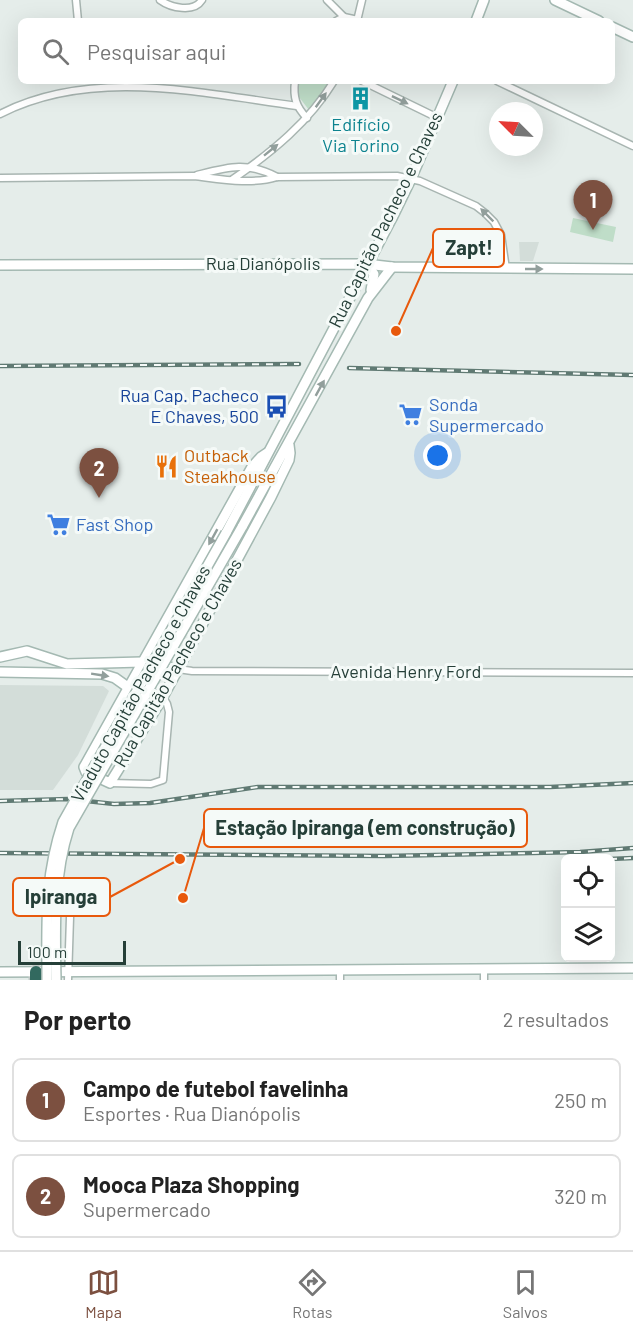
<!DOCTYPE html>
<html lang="pt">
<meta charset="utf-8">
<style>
body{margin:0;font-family:Barlow,sans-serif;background:#f2f2f2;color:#222}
.controls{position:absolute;right:18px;bottom:18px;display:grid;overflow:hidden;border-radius:9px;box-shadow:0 6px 24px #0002}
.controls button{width:54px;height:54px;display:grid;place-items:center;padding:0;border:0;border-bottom:2px solid #e0e0e0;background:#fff;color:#222;font:30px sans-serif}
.compass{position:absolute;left:489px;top:102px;width:54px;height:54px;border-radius:50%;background:#fff;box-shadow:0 6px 24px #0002;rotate:294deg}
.scale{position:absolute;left:18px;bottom:15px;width:108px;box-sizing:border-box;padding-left:6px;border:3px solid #253f38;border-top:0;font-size:16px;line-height:21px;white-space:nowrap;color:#253f38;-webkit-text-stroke:4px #f5faf8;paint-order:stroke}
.you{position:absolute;left:438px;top:456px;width:21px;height:21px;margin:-15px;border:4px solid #fff;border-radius:50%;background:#1a73e8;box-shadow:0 0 0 9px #1a73e833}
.badge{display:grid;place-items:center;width:39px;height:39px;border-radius:50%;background:#7c5040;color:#fff;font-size:20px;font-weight:700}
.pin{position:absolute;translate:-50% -50px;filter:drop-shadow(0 2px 3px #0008)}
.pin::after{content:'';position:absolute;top:32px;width:21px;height:18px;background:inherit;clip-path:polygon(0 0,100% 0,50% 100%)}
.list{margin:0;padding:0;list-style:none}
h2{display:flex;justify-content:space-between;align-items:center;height:78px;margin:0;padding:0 24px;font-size:26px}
h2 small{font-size:20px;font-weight:400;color:#767676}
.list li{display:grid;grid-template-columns:39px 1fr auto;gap:18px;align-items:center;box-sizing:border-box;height:84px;margin:0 12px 12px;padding:0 12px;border:2px solid #e0e0e0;border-radius:9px}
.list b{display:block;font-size:22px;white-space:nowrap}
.list p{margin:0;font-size:20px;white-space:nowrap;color:#767676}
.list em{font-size:20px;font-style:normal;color:#767676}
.icon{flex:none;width:33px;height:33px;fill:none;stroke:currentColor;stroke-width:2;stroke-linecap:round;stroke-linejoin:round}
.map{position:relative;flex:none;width:633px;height:980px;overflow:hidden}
.search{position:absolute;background:#fff;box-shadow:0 6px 24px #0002;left:18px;right:18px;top:18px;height:66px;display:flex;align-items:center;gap:15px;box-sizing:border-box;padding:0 21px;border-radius:9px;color:#767676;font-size:22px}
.sheet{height:270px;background:#fff}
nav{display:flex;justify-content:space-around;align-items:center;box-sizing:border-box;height:84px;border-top:2px solid #e0e0e0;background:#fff;font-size:16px;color:#767676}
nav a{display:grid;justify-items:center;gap:3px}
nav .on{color:#7c5040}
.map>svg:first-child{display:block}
.built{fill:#d3ddd9}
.green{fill:#bfddc8}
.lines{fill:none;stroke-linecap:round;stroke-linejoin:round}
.street-casing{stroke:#a8b5b1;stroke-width:9}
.secondary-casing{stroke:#a4b9b2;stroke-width:12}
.highway-casing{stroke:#c2c9c7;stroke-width:15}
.street{stroke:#fff;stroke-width:6}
.secondary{stroke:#fff;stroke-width:9}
.highway{stroke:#32695f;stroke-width:12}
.rail-casing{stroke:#607a73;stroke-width:4.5}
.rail{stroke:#f5faf8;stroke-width:2;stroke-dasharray:7;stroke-linecap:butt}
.secondary-bridge-casing{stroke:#a4b9b2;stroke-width:12;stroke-linecap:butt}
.secondary-bridge{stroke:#fff;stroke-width:9}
.oneway{fill:#929f9c}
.labels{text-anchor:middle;stroke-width:6;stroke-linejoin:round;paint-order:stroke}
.culture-label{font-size:18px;fill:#0d838f;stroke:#f5faf8}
.street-label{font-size:18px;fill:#253f38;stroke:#f5faf8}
.transit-label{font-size:18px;fill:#164399;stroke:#f5faf8;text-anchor:end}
.shop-label{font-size:18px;fill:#366cbe;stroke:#f5faf8;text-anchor:start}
.food-label{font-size:18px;fill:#c56008;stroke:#f5faf8;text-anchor:start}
.leader{fill:none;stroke:#e8590c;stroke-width:2}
.callout-dot{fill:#e8590c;stroke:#f5faf8;stroke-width:2}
.callout{fill:#f5faf8;stroke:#e8590c;stroke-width:2}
.callout-label{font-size:20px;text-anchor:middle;font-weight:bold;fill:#253f38}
</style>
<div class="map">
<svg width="633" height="980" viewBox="0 0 633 980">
<rect width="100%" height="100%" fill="#e5edea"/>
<g class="built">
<polygon points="519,242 539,242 533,261 520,261"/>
<polygon points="0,685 103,686 109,691 78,755 53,790 0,790"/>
</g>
<g class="green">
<polygon points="299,81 330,81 309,110 299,97"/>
<polygon points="573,218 616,227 613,242 570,232"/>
</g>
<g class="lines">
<defs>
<g id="street">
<polyline points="76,0 78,21"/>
<path d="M160 0C171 8 194 13 202 0"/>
<polyline points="327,0 344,17"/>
<polyline points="336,21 344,17 358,20"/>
<polyline points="357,21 362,0"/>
<path d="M295 81C293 97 296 107 307 118"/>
<polyline points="362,81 438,118"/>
<polyline points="497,81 633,146"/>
<path d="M0 114C92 67 200 93 297 106"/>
<path d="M197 175C228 167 247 161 277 177"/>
<path d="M0 178 194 176C220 179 252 185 277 177L397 176 420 181 476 206 485 213 494 222 501 235 506 269"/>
<path d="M233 179C272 152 309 122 334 81"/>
<polyline points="178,669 192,671 633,673"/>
<polyline points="110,783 151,784 163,780 169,712 167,704 163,697"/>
<polyline points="340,970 340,980"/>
<polyline points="68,980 71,886"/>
<polyline points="484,980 484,968"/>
</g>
<g id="secondary">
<polyline points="555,0 599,21"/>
<polyline points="476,21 484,0"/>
<polyline points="612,27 633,37"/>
<polyline points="366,264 374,274 371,290"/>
<polyline points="0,265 366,264 392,267 633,269"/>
<polyline points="267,453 261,457 252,467 84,767 86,772 110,783 163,697 271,497 289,460 290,453 289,445"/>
<polyline points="242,527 368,298 392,267"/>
<polyline points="226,533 392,218 411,179 453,81"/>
<polyline points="0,657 27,651 67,664 142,662 178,669"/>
<polyline points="0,672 102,674 115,678 129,688 163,697"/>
<polyline points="0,972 633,968"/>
</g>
<polyline id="highway" points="36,980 36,972"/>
</defs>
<use href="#street" class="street-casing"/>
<use href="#secondary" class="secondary-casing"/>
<use href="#highway" class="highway-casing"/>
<use href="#street" class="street"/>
<use href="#secondary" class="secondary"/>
<use href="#highway" class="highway"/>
<defs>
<g id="rail">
<polyline points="0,366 299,364"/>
<polyline points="349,368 633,375"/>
<polyline points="0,801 68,799 114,804 150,803 258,787 550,787 633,783"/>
<polyline points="0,853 385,856 580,852 633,848"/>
<polyline points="610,859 633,858"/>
</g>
</defs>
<use href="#rail" class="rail-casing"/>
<use href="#rail" class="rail"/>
<defs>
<g id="secondary-bridge">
<path d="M47 980C47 921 44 879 63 822L226 533"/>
<path d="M56 980C55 929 53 877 69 828L242 527"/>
</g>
</defs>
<use href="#secondary-bridge" class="secondary-bridge-casing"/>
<use href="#secondary-bridge" class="secondary-bridge"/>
</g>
<defs><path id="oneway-solid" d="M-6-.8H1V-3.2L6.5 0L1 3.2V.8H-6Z" transform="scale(1.5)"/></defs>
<g class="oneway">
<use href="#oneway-solid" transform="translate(321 100) rotate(-54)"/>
<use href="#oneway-solid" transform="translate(400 100) rotate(26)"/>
<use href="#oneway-solid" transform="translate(271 150) rotate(-39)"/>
<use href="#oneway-solid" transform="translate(487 215) rotate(-135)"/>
<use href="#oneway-solid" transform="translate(534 269)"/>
<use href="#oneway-solid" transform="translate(320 388) rotate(-61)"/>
<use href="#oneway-solid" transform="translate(213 537) rotate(119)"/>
<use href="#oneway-solid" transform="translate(100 675) rotate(9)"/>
</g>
<defs>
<symbol id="building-bare" viewBox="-9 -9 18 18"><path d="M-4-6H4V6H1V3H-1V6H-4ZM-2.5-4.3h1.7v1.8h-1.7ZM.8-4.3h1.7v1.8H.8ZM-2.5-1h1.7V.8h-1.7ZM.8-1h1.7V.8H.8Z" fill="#0f9aa8" stroke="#f5faf8" stroke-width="2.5" paint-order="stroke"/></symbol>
<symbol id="bus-bare" viewBox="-9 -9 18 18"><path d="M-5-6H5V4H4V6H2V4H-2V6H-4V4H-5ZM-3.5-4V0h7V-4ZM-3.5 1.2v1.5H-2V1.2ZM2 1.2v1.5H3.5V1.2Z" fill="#1a4fb4" stroke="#f5faf8" stroke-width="2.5" paint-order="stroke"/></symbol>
<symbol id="supermarket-bare" viewBox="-9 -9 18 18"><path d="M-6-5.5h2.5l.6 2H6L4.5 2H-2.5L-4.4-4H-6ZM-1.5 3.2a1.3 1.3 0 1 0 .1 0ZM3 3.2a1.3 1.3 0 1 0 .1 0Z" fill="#3f7fe0" stroke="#f5faf8" stroke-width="2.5" paint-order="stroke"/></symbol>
<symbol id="restaurant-bare" viewBox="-9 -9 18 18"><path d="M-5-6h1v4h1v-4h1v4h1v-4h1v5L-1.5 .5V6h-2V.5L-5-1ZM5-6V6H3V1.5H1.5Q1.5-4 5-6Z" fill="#e8710a" stroke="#f5faf8" stroke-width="2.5" paint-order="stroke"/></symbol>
</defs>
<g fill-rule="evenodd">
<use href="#building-bare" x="344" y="82" width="33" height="33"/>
<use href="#bus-bare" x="260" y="390" width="33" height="33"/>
<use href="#supermarket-bare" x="394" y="398" width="33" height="33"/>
<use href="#restaurant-bare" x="150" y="450" width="33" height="33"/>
<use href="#supermarket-bare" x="42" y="508" width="33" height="33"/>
</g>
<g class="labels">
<g class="culture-label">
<text x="361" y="131">Edifício<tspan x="361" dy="21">Via Torino</tspan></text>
</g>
<g class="street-label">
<text transform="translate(386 220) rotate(-64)" y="6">Rua Capitão Pacheco e Chaves</text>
<text x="263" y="270">Rua Dianópolis</text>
<text transform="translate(178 663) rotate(-60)" y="6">Rua Capitão Pacheco e Chaves</text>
<text x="406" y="678">Avenida Henry Ford</text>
<text transform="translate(141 684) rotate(-61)" y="6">Viaduto Capitão Pacheco e Chaves</text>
</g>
<g class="transit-label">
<text x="259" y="402">Rua Cap. Pacheco<tspan x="259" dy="21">E Chaves, 500</tspan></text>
</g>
<g class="shop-label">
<text x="429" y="411">Sonda<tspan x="429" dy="21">Supermercado</tspan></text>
<text x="76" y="531">Fast Shop</text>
</g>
<g class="food-label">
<text x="184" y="462">Outback<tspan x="184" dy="21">Steakhouse</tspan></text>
</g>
</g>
<path class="leader" d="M396 331L433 248M183 898L204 828M180 859L110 897"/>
<g class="callout-dot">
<circle cx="396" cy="331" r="6"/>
<circle cx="183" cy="898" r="6"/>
<circle cx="180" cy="859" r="6"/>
</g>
<g class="callout">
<rect x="433" y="229" width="71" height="38" rx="6"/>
<rect x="204" y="809" width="323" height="38" rx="6"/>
<rect x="13" y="878" width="97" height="38" rx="6"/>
</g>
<g class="callout-label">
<text x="469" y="255">Zapt!</text>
<text x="365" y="835">Estação Ipiranga (em construção)</text>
<text x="61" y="904">Ipiranga</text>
</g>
</svg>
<div class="controls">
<button><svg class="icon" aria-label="locate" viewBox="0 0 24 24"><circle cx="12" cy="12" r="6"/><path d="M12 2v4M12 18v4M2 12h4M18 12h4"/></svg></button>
<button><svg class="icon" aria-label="layers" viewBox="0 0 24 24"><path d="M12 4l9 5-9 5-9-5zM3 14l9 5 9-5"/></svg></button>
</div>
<svg class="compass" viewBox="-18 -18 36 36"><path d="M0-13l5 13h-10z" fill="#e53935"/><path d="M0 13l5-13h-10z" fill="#767676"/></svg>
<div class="scale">100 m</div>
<div class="you"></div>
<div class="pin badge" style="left:593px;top:230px">1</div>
<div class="pin badge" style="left:99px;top:498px">2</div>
<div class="search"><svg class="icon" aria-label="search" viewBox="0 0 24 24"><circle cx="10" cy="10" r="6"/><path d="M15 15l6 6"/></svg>Pesquisar aqui</div>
</div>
<section class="sheet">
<h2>Por perto<small>2 resultados</small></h2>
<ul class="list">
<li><span class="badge">1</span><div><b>Campo de futebol favelinha</b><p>Esportes · Rua Dianópolis</p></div><em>250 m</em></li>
<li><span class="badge">2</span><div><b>Mooca Plaza Shopping</b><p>Supermercado</p></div><em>320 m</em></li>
</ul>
</section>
<nav>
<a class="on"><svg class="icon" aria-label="map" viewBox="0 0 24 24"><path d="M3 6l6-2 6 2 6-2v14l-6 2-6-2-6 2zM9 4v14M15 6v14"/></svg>Mapa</a>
<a><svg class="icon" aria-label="directions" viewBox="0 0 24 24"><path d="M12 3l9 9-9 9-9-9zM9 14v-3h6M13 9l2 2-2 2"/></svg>Rotas</a>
<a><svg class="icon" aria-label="saved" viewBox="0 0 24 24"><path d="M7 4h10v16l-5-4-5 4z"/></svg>Salvos</a>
</nav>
